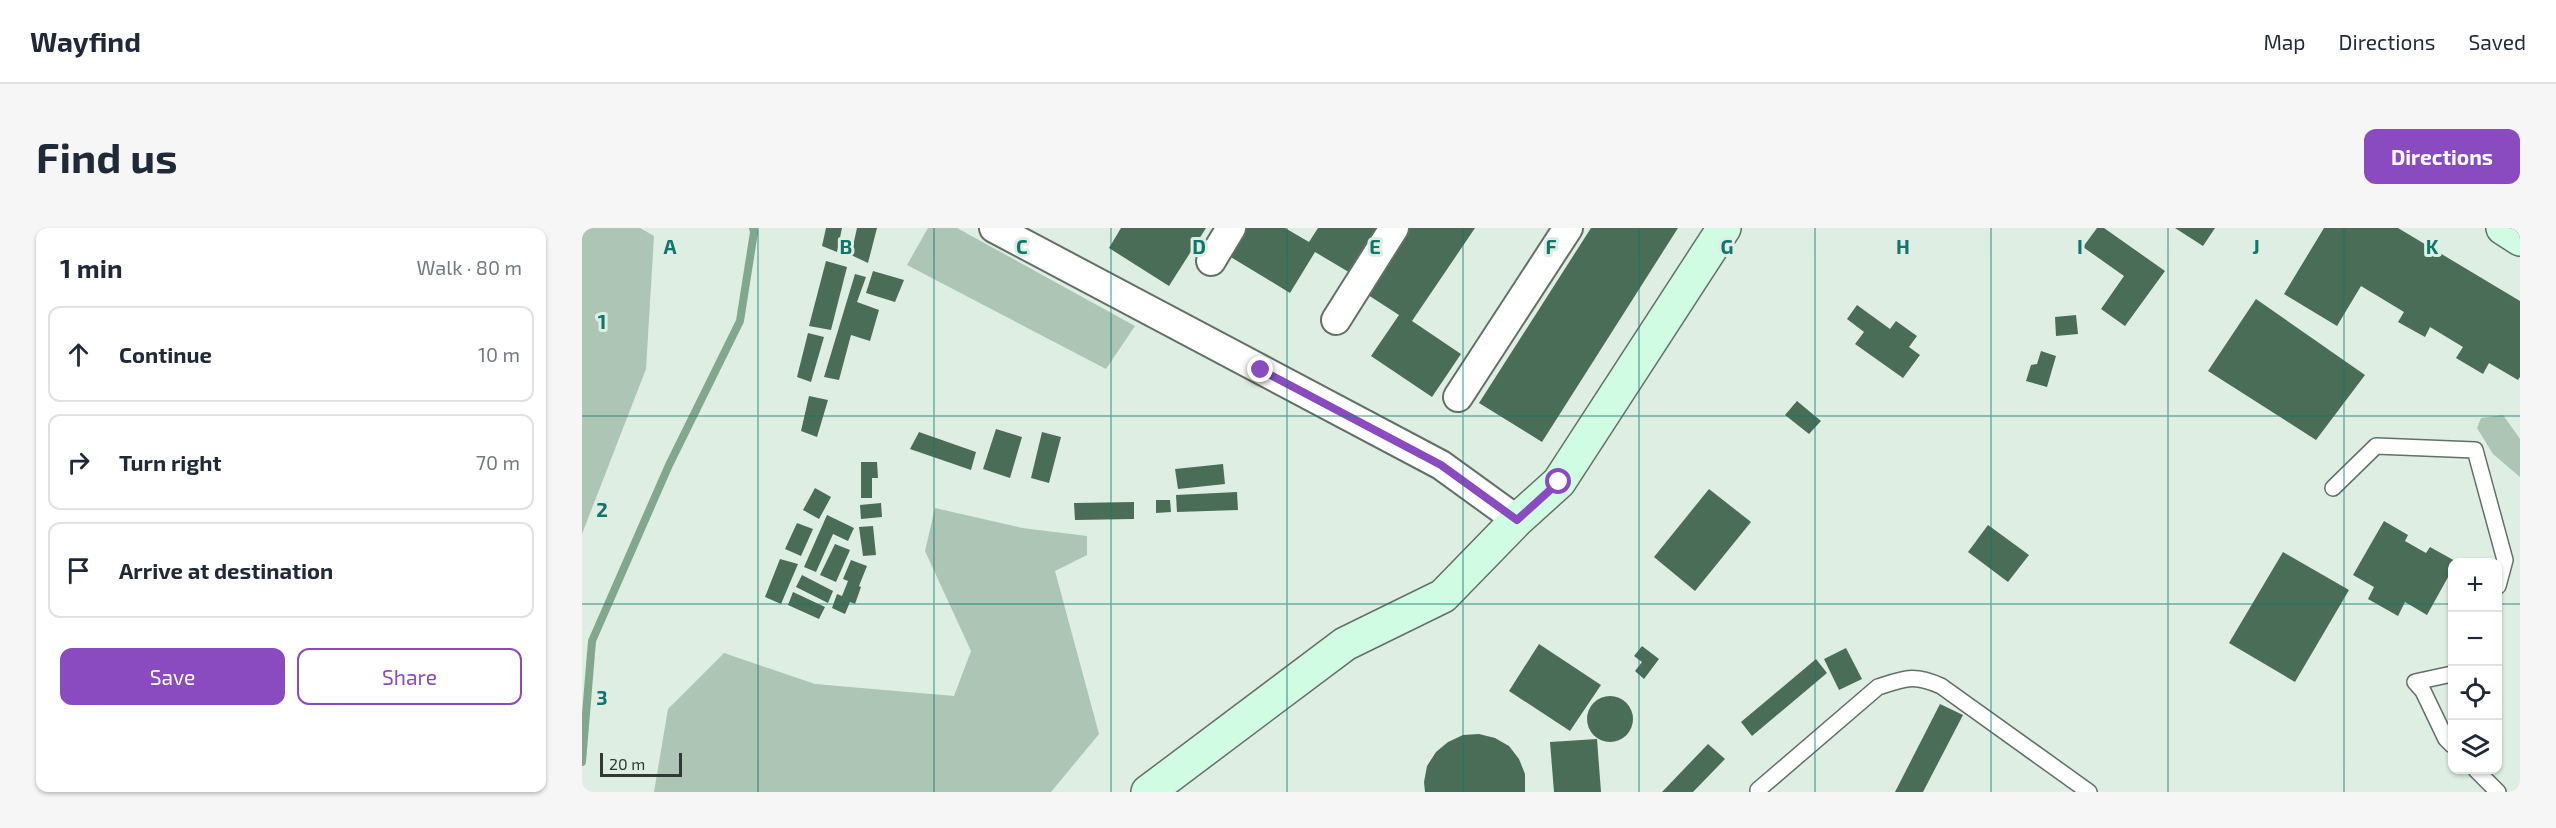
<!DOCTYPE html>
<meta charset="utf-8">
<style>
body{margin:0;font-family:"Exo 2",sans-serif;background:#f6f6f7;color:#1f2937}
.controls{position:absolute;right:18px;bottom:18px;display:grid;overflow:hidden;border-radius:12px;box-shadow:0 2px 4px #0004}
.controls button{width:54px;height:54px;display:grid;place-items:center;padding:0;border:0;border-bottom:2px solid #e0e1e3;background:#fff;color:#1f2937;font:30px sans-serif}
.scale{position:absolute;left:18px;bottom:15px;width:82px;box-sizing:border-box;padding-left:6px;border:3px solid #323834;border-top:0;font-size:16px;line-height:21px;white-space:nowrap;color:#323834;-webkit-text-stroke:4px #deeee3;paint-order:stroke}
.stop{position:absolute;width:18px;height:18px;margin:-14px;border:4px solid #8a4bc0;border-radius:50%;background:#fff}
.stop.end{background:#8a4bc0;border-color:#fff;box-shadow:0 2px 6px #0008}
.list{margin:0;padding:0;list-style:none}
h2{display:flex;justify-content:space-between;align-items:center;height:78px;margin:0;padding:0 24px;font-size:26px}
h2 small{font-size:20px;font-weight:400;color:#747a83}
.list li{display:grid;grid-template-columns:39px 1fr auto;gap:18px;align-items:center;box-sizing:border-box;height:96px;margin:0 12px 12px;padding:0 12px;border:2px solid #e0e1e3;border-radius:12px}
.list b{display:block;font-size:22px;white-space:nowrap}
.list em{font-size:20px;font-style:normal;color:#747a83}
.actions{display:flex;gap:12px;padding:18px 24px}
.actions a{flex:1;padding:14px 0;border:2px solid #8a4bc0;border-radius:12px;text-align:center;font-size:21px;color:#8a4bc0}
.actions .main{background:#8a4bc0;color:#fff}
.icon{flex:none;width:33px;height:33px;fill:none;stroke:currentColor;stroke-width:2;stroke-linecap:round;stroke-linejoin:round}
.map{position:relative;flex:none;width:1938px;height:564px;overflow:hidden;border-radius:12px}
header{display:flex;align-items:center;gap:36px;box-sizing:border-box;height:84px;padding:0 30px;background:#fff;border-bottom:2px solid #e0e1e3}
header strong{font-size:28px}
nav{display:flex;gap:33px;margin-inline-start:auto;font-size:21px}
.intro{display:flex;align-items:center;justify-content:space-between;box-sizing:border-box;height:144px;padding:0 36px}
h1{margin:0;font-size:42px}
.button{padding:15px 27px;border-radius:12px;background:#8a4bc0;color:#fff;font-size:21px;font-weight:700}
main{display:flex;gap:36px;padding:0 36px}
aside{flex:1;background:#fff;border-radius:12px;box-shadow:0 2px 4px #0004}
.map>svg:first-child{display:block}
.green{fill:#acc5b4}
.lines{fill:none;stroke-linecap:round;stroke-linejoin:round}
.stream{stroke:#82a78f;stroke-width:8}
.building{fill:#4a6d57}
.lane-casing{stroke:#627067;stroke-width:18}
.street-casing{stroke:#627067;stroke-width:32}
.secondary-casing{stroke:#627067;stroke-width:36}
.lane{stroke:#fff;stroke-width:15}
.street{stroke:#fff;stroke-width:28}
.secondary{stroke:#d0fce4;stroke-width:33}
.route{stroke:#8a4bc0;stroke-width:8}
.grid{fill:none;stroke:#0f766e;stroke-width:1.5;stroke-opacity:0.55}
.grid-label{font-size:20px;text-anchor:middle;font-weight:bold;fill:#0f766e;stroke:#deeee3;stroke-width:6;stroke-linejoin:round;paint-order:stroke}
</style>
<header>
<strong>Wayfind</strong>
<nav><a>Map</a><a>Directions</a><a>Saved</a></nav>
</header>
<div class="intro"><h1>Find us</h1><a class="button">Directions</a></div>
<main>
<aside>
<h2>1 min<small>Walk · 80 m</small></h2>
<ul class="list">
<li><svg class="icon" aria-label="ahead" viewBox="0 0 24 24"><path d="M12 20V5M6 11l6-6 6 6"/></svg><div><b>Continue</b></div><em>10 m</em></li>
<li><svg class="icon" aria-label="right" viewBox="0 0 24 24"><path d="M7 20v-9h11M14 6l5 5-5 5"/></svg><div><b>Turn right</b></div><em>70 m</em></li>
<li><svg class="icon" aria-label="arrive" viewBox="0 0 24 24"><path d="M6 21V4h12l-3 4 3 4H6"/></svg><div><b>Arrive at destination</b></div></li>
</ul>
<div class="actions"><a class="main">Save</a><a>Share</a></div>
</aside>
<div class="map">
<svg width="1938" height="564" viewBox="0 0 1938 564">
<rect width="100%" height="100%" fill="#deeee3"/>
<g class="green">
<polygon points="0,0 58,0 72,8 64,141 0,306"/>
<polygon points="346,0 375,0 553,98 524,141 325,37"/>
<polygon points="1921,187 1938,211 1938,249 1911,226 1895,200 1899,190"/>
<polygon points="353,280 440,300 505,308 505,327 473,343 517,506 469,564 72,564 86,481 142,425 233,456 372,468 389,423 343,323"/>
</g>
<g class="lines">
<polyline class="stream" points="0,534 10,413 87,237 158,93 172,4 171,0"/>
</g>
<g class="building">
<polygon points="244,0 260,0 255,24 240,18"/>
<polygon points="275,0 295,0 286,35 269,27"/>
<polygon points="539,0 624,0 587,58 527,20"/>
<polygon points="664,0 703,0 727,14 736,0 798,0 770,46 733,24 708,65 647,28"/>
<polygon points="827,0 893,0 830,93 879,126 850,169 789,128 817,87 783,65"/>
<polygon points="1009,0 1096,0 960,214 897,175"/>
<polygon points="1515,0 1522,0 1583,43 1543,98 1519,81 1542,48 1501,19"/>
<polygon points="1593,0 1633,0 1621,18"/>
<polygon points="1742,0 1816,0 1938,73 1938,149 1936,152 1907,135 1901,146 1874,130 1881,119 1848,99 1843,109 1816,94 1822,84 1779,58 1755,98 1702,66"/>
<polygon points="244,33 265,39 249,102 227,98"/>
<polygon points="291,43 322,52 313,74 284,65"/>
<polygon points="273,46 284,49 275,74 297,82 288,113 269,107 257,152 242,149"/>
<polygon points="1674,71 1783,147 1734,212 1626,143"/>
<polygon points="1275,77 1308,101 1314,93 1335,108 1327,119 1338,127 1321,150 1273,116 1282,104 1265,91"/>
<polygon points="1494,87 1496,106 1474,108 1473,89"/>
<polygon points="226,105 242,109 229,154 215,149"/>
<polygon points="1459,123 1474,128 1465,159 1444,153 1449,137 1455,136"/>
<polygon points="227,168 246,172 235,209 219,203"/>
<polygon points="1215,173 1239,193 1227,206 1203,187"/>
<polygon points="414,201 440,209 428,250 401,241"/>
<polygon points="337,204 394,224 389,242 328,221"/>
<polygon points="460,204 479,209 467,255 449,250"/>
<polygon points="279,234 295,234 296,250 290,250 290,270 279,270"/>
<polygon points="641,236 643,256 596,261 593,241"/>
<polygon points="233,260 249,269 237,291 221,282"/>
<polygon points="1127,261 1169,294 1113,363 1072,329"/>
<polygon points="655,264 656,282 595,284 594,267"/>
<polygon points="574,272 588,272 589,284 574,285"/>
<polygon points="552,274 552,291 493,292 492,275"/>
<polygon points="299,275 300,289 279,291 278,277"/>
<polygon points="245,287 272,300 266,313 251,306 234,344 222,339"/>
<polygon points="1802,293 1826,307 1823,313 1844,325 1848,319 1875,334 1870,334 1870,342 1845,387 1823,374 1816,388 1786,371 1792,359 1771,347"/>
<polygon points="215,295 231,301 219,328 203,321"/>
<polygon points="1406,297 1447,327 1426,354 1386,324"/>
<polygon points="291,298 294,327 281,328 277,299"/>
<polygon points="253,316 268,322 254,354 238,347"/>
<polygon points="1701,324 1767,362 1713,454 1647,415"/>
<polygon points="198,331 216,336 199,376 183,369"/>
<polygon points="269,332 285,338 277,358 279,359 273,376 268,374 263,386 250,380 255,366 260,368 266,353 261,351"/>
<polygon points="220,347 251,363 246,375 214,359"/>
<polygon points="211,364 243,379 237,391 206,377"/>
<polygon points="957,416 1019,457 988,503 927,463"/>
<polygon points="1060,418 1077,431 1062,451 1053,443 1060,434 1052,428"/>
<polygon points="1264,420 1280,451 1257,462 1242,431"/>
<polygon points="1234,431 1245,445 1170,508 1159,494"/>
<circle cx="1028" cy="491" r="23"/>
<polygon points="1358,476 1381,487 1341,564 1313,564"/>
<polygon points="897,506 913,510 927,518 937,531 943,546 943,564 843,564 842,554 845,538 854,524 866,514 881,507"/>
<polygon points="1015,511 1019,564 972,564 968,514"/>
<polygon points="1126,516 1143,531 1111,564 1080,564"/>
</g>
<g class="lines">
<defs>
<g id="lane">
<polyline points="1751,260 1794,218 1893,222 1923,332 1916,358"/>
<polyline points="1870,446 1833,454 1841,463 1864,511 1870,517"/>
<polyline points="1894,542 1916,564"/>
<path d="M1176 562 1296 459C1324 450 1332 446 1359 458L1507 564"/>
</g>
<g id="street">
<polyline points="412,0 859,237 935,292"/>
<polyline points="629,33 649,0"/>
<polyline points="754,92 812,0"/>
<polyline points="876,169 986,0"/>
</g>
<g id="secondary">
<polyline points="1921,0 1938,11"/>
<polyline points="566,564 763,416 861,368 935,292 977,254 1142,0"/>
</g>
</defs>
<use href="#lane" class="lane-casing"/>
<use href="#street" class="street-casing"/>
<use href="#secondary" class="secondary-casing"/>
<use href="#lane" class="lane"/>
<use href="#street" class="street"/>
<use href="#secondary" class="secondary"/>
</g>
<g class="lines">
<polyline class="route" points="679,142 859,237 935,292 977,254"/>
</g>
<path class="grid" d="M176 0V564M352 0V564M529 0V564M705 0V564M881 0V564M1057 0V564M1233 0V564M1409 0V564M1586 0V564M1762 0V564M0 188H1938M0 376H1870M1916 376H1938"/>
<g class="grid-label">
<text x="88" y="26">A</text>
<text x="264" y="26">B</text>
<text x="440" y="26">C</text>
<text x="617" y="26">D</text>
<text x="793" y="26">E</text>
<text x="969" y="26">F</text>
<text x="1145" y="26">G</text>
<text x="1321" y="26">H</text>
<text x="1498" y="26">I</text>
<text x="1674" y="26">J</text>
<text x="1850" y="26">K</text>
<text x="20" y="101">1</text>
<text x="20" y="289">2</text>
<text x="20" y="477">3</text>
</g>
</svg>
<div class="controls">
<button>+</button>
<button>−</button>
<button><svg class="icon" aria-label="locate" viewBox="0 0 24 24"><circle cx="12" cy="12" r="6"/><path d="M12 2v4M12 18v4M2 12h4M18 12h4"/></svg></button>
<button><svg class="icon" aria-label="layers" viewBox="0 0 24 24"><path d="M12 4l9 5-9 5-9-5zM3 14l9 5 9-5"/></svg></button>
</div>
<div class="scale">20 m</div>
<div class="stop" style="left:977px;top:254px"></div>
<div class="stop end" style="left:679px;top:142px"></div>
</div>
</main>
